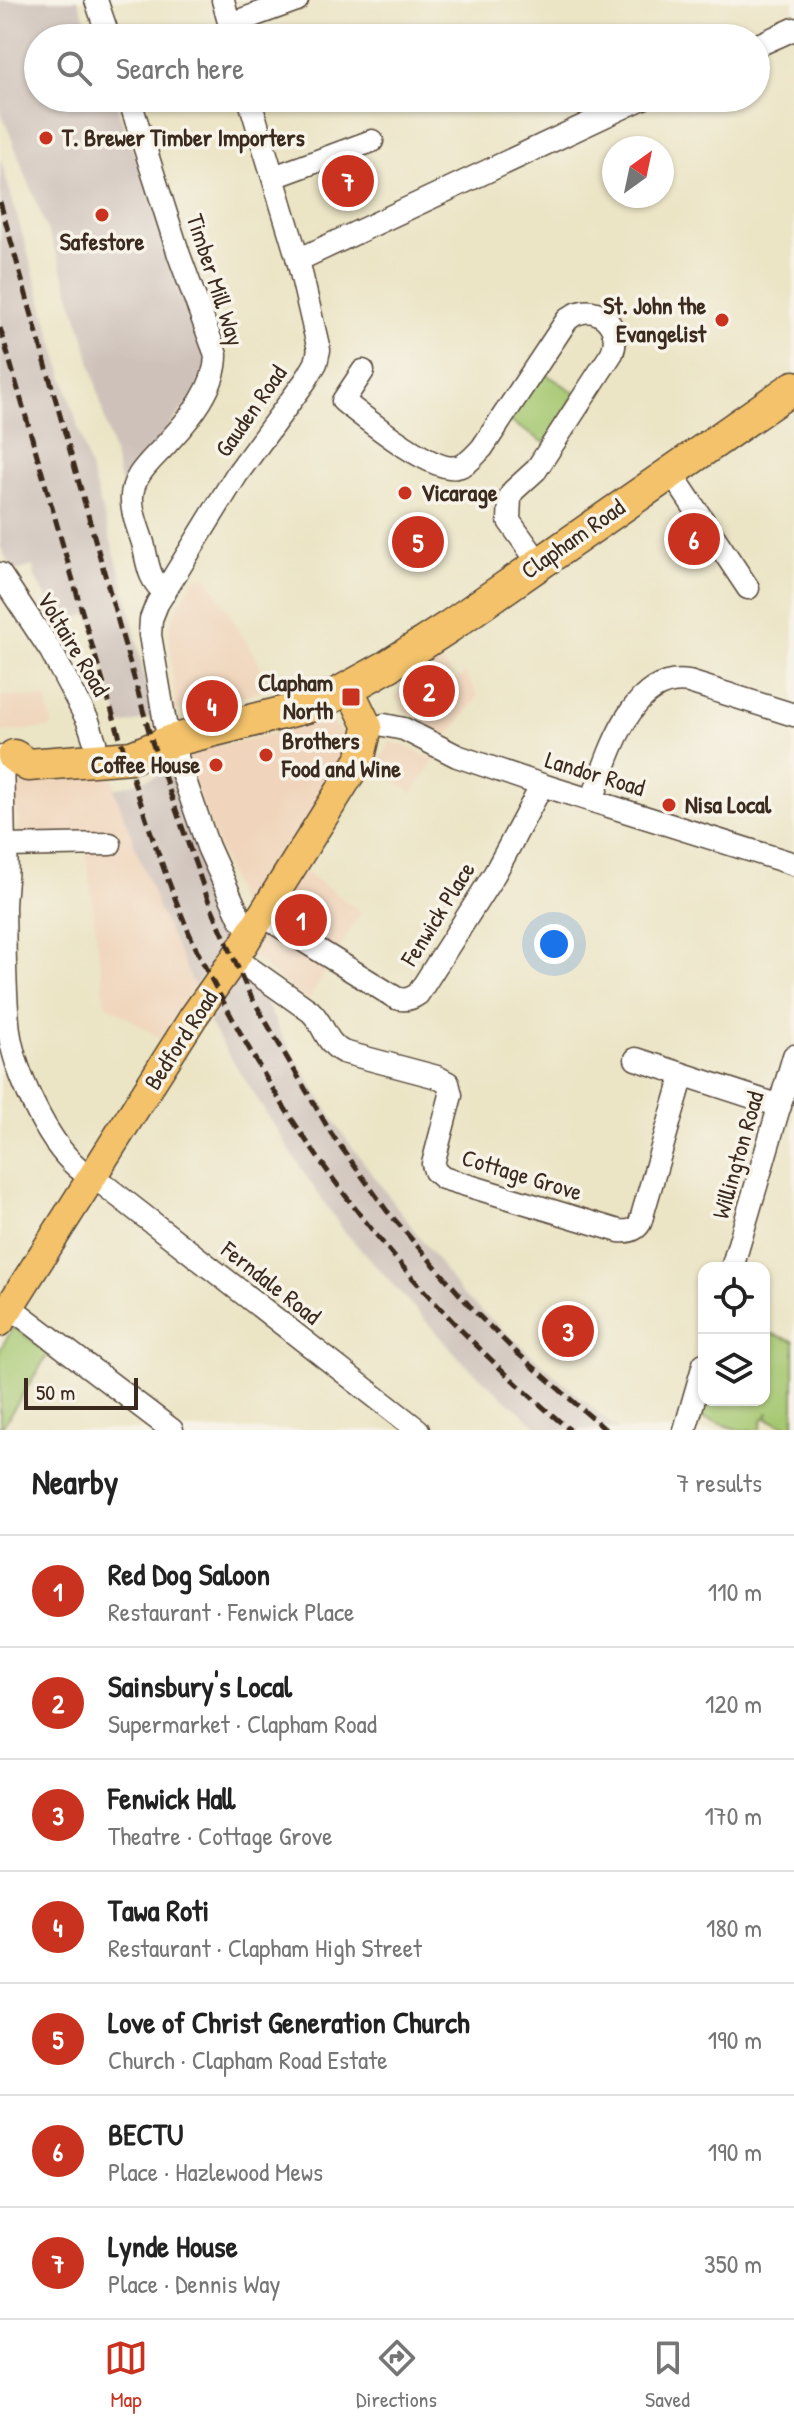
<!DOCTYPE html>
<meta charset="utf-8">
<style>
body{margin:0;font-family:"Patrick Hand",sans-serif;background:#f2f2f2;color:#222}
.controls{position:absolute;right:24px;bottom:24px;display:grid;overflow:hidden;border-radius:16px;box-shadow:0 2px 6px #0004}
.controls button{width:72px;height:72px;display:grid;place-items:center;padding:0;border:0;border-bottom:2px solid #e0e0e0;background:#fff;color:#222;font:40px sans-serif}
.compass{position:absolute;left:602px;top:136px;width:72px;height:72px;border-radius:50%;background:#fff;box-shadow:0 2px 6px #0004;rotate:33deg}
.scale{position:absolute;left:24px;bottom:20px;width:114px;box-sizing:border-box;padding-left:8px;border:4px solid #3b2a1e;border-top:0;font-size:22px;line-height:28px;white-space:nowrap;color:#3b2a1e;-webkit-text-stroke:6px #f7f3e8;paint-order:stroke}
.you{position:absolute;left:554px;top:944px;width:28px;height:28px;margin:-20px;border:6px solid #fff;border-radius:50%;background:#1a73e8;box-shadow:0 0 0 12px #1a73e833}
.badge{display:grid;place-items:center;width:52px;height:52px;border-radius:50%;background:#c8321e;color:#fff;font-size:26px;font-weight:700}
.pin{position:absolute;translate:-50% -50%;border:4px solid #fff;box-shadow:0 2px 8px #0006}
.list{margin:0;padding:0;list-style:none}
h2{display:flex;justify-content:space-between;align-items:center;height:104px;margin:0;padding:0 32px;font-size:34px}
h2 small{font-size:26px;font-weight:400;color:#767676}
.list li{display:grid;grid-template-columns:52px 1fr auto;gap:24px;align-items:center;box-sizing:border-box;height:112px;padding:0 32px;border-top:2px solid #e0e0e0}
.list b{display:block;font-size:30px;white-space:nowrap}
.list p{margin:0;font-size:26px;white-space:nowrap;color:#767676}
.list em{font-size:26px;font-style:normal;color:#767676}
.icon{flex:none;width:44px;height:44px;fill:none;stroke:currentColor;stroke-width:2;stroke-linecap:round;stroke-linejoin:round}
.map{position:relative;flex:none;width:794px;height:1430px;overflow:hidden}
.search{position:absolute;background:#fff;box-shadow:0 2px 6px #0004;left:24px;right:24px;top:24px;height:88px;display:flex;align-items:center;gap:20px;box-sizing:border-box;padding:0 28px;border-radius:44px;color:#767676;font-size:30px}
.sheet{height:888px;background:#fff}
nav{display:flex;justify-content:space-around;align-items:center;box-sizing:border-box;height:112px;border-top:2px solid #e0e0e0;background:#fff;font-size:22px;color:#767676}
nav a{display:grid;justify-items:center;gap:4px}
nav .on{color:#c8321e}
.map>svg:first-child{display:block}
.built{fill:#f0d5bc}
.industrial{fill:#cec1b9}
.green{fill:#a6c871;stroke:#707948;stroke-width:2}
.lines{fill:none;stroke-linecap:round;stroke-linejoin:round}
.minor-casing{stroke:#554637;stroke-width:25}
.major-casing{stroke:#554637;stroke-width:31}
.highway-casing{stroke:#554637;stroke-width:35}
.minor{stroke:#fff;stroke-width:22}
.major{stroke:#f3c26a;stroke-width:28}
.highway{stroke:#f3c26a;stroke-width:32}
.rail{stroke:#3b2a1e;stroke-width:5;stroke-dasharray:12 6;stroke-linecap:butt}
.poi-dot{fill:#c8321e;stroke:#f7f3e8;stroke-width:3}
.labels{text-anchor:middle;stroke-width:7;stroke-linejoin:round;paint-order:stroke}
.poi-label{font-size:24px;font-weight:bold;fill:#3b2a1e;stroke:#f7f3e8;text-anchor:start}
.street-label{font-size:24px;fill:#3b2a1e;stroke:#f7f3e8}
</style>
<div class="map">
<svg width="794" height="1430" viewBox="0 0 794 1430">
<rect width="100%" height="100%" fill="#f7f3e8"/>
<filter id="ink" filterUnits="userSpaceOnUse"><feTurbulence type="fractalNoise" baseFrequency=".0125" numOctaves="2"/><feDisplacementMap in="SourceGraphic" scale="16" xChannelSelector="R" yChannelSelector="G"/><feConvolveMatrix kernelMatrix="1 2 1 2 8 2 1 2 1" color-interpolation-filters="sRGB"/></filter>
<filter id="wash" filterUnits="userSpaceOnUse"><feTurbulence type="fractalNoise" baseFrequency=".006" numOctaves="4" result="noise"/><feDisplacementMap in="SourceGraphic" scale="32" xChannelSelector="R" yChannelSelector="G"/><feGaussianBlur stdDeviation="1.8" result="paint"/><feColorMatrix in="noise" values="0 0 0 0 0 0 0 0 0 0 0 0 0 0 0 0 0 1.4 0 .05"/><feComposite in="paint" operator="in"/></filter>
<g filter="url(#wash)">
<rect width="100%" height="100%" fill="#ebe4c5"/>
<g class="built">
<polygon points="195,577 208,578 264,672 275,686 223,702 173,711 175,700 169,628 174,614"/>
<polygon points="431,660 444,664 455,680 465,674 478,696 447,738 403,710 402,703 395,698 403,685 411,690"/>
<polygon points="0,696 46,698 52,724 49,728 0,732"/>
<polygon points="325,719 357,742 284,857 361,912 308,1001 247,953 240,906 187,762 192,750 288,731"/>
<polygon points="391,742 405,746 427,757 435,758 413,793 372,767 380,760"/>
<polygon points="110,771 145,863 159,910 194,986 159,1041 157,1036 105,1003 85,843 20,843 15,788 18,783 94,777"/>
</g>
<g class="industrial">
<polygon points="0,0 78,0 92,38 38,38 38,98 114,98 203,341 206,363 197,390 122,488 85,340 60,263 0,109"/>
<polygon points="0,157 128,600 153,718 121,725 89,614 62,623 35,578 33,566 13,572 0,546"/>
<polygon points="173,771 235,938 194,986 159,910 114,789"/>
<polygon points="241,974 257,984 281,1034 341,1132 462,1294 618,1430 541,1430 465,1364 343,1230 310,1182 209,1023"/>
</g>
<g class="green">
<polygon points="541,371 576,393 545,443 509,421"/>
<polygon points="14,1327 49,1353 0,1430 0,1349"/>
<polygon points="764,1331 794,1341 794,1428 767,1419 769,1412 766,1418 763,1418 760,1430 739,1430 700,1417 706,1400 764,1400"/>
</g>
</g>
<g filter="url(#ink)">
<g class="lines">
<defs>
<g id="minor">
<polyline points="96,0 109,38"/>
<polyline points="223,0 233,37"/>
<polyline points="230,24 297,0"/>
<polyline points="756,46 794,29"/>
<path d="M129 98 179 255 216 355C216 387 191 417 170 440 155 458 130 475 132 501 132 515 139 530 143 543 148 563 148 580 165 592"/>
<polyline points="249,98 298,260 319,350 316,363 306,380 237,474 157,604 151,619 150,635 165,723 208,847 241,920 252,931"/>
<polyline points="274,177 372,141"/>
<polyline points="298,260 643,98"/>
<path d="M363 371 343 401C364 417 432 473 457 467 468 465 475 455 482 448L567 320C571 317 574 314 579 313 602 305 622 330 612 353L536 470 513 491 510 497 509 521 539 563"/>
<polyline points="670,471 748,588"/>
<polyline points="0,574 51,651 88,721 95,742"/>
<polyline points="384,725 404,729 457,756 542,785 794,864"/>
<path d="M2 757 4 848C10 860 4 892 4 908 5 949 4 991 9 1031 15 1072 46 1140 77 1167 85 1174 94 1179 103 1184L418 1430"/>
<path d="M592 800C608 759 630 672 689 682L794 715"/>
<polyline points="4,846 110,844"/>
<path d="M262 915 396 998C405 1001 411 999 418 994L495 873 542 785"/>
<path d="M235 958 310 1011C324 1023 325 1043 343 1052L437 1077 448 1083 451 1095 433 1164 435 1171 443 1178 619 1231C628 1232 635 1231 640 1223L683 1075"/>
<polyline points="636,1059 780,1106"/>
<polyline points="732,1268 794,1056"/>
<polyline points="10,1307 172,1430"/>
<polyline points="685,1430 704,1364"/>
</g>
<polyline id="major" points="0,1322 194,1016 235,958 361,757 368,727 349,688"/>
<polyline id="highway" points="14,756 28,765 132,757 171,741 310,706 330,698 388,666 450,626 794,387"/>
</defs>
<use href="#minor" class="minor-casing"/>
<use href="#major" class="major-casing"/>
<use href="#highway" class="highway-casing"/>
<use href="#minor" class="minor"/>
<use href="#major" class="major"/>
<use href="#highway" class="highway"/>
<g class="rail">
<polyline points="0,202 152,742 207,897 248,991 331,1133 387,1211 475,1312 516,1352 606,1430"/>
<path d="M0 328C32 436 62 544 94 652 123 748 151 843 190 935 205 969 224 1003 242 1036 326 1188 437 1320 570 1430"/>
</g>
</g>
</g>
<g class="poi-dot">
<circle cx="46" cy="138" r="8"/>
<circle cx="102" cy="215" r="8"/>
<circle cx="722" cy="320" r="8"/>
<circle cx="405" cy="493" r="8"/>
<rect x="341" y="687" width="20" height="20" rx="4"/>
<circle cx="266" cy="755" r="8"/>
<circle cx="216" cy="765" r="8"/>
<circle cx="669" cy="805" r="8"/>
</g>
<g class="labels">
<g class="poi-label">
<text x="62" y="146">T. Brewer Timber Importers</text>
<text x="102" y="250" text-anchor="middle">Safestore</text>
<text x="706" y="314" text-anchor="end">St. John the<tspan x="706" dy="28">Evangelist</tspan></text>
<text x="421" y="501">Vicarage</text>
<text x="333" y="691" text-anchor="end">Clapham<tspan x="333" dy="28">North</tspan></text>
<text x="282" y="749">Brothers<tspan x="282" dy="28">Food and Wine</tspan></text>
<text x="200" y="773" text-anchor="end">Coffee House</text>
<text x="685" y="813">Nisa Local</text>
</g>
<g class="street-label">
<text transform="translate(215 280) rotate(72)" y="8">Timber Mill Way</text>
<text transform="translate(251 411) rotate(-55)" y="8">Gauden Road</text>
<text transform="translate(573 539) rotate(-35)" y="8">Clapham Road</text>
<text transform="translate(73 644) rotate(59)" y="8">Voltaire Road</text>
<text transform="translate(595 774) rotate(17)" y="8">Landor Road</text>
<text transform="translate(438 914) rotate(-58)" y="8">Fenwick Place</text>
<text transform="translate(181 1040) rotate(-57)" y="8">Bedford Road</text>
<text transform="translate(738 1155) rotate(-74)" y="8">Willington Road</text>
<text transform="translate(522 1175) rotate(17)" y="8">Cottage Grove</text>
<text transform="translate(271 1283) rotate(38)" y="8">Ferndale Road</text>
</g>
</g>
</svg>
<div class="controls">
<button><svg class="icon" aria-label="locate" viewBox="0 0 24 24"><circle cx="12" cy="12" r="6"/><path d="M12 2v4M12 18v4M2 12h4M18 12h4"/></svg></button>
<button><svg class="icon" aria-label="layers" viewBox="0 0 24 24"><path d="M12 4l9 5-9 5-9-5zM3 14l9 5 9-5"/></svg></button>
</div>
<svg class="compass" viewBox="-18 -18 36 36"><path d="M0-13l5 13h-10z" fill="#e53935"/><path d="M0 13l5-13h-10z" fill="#767676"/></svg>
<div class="scale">50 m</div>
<div class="you"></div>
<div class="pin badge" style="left:301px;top:920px">1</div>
<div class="pin badge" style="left:429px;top:691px">2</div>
<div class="pin badge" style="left:568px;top:1331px">3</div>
<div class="pin badge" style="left:212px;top:706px">4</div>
<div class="pin badge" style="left:418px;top:542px">5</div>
<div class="pin badge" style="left:694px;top:539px">6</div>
<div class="pin badge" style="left:348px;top:181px">7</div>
<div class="search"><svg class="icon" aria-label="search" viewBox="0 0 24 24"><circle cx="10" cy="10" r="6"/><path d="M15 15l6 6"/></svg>Search here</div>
</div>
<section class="sheet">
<h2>Nearby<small>7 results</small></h2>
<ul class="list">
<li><span class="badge">1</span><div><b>Red Dog Saloon</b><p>Restaurant · Fenwick Place</p></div><em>110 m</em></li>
<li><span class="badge">2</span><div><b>Sainsbury's Local</b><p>Supermarket · Clapham Road</p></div><em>120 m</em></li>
<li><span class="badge">3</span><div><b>Fenwick Hall</b><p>Theatre · Cottage Grove</p></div><em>170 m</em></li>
<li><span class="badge">4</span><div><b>Tawa Roti</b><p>Restaurant · Clapham High Street</p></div><em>180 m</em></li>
<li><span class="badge">5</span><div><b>Love of Christ Generation Church</b><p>Church · Clapham Road Estate</p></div><em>190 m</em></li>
<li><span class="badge">6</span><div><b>BECTU</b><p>Place · Hazlewood Mews</p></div><em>190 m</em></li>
<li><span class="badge">7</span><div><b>Lynde House</b><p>Place · Dennis Way</p></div><em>350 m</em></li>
</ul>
</section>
<nav>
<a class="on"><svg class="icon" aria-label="map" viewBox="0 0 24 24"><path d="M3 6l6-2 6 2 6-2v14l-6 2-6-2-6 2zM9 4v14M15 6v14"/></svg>Map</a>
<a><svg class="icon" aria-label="directions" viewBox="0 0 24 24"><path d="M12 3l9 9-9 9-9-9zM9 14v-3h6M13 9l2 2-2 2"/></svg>Directions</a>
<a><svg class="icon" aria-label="saved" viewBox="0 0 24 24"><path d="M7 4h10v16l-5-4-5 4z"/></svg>Saved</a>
</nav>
